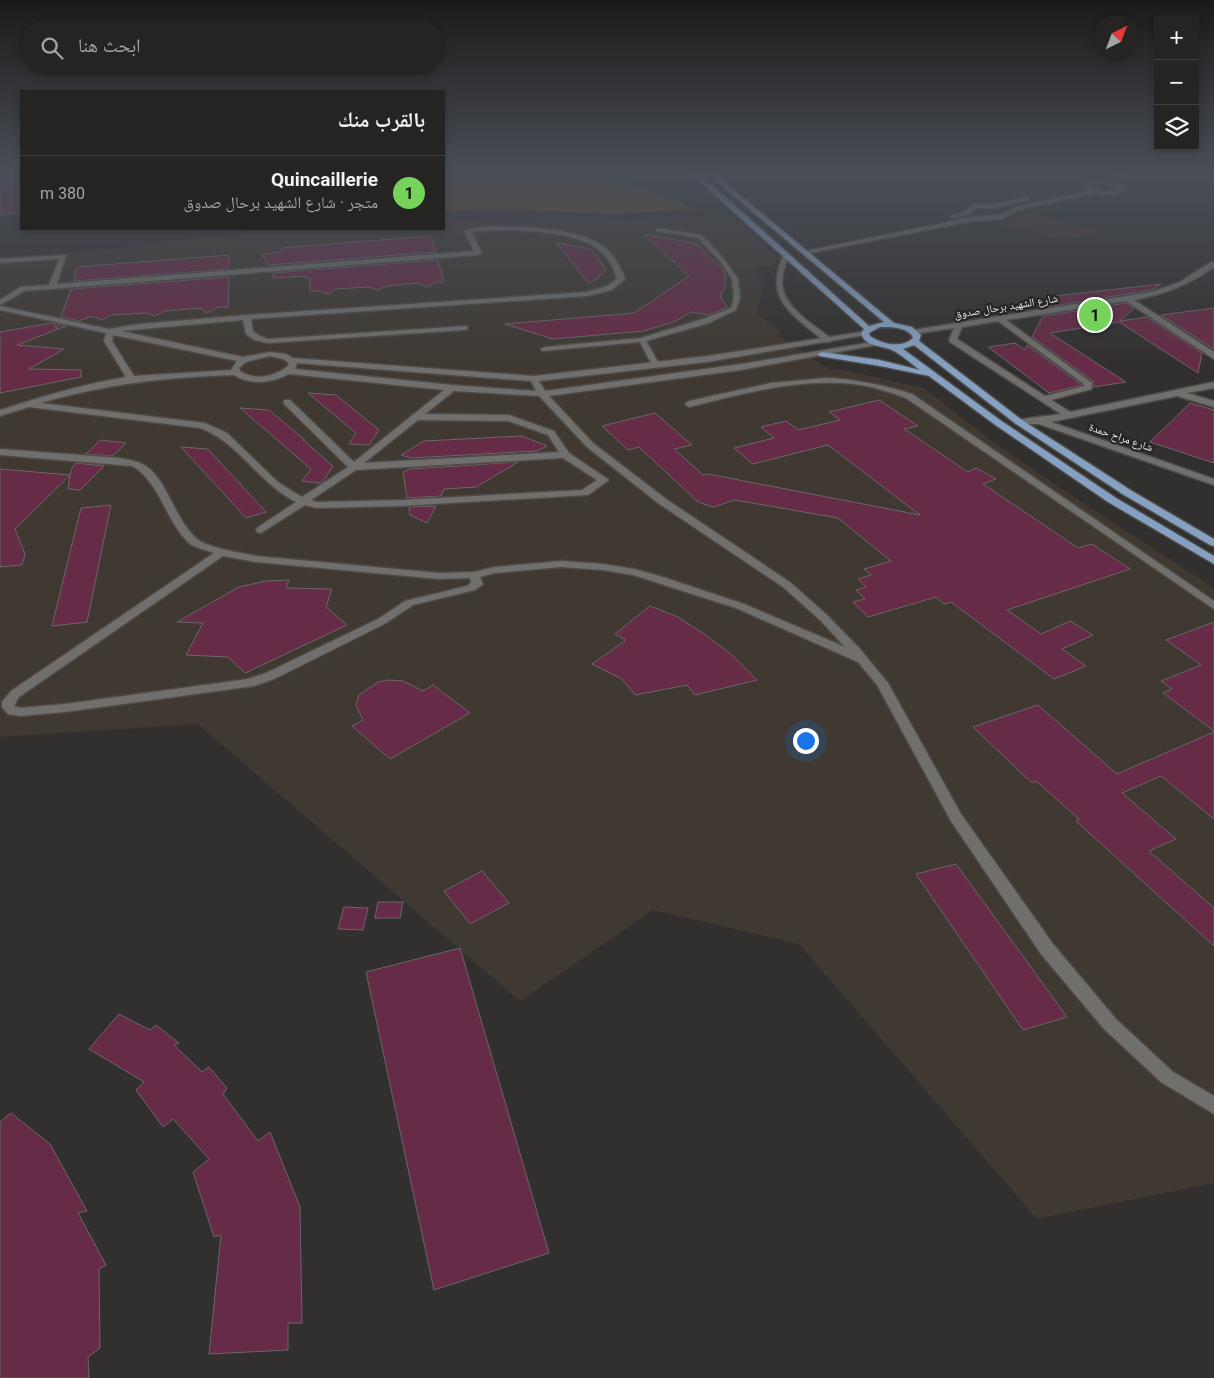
<!DOCTYPE html>
<html lang="ar">
<meta charset="utf-8">
<style>
body{margin:0;font-family:Roboto,"Noto Naskh Arabic",sans-serif;background:#2e2c2a;color:#f1f3f6;direction:rtl}
.controls{position:absolute;right:15px;top:15px;display:grid;overflow:hidden;border-radius:0px;box-shadow:0 2px 8px #0003}
.controls button{width:45px;height:45px;display:grid;place-items:center;padding:0;border:0;border-bottom:1px solid #424140;background:#262422;color:#f1f3f6;font:25px sans-serif}
.compass{position:absolute;left:1094px;top:15px;width:45px;height:45px;border-radius:50%;background:#262422;box-shadow:0 2px 8px #0003;rotate:42deg}
.you{position:absolute;left:805px;top:740px;width:18px;height:18px;margin:-12px;border:4px solid #fff;border-radius:50%;background:#1a73e8;box-shadow:0 0 0 8px #1a73e833}
.badge{display:grid;place-items:center;width:32px;height:32px;border-radius:50%;background:#75d25b;color:#111;font-size:16px;font-weight:700}
.pin{position:absolute;translate:-50% -50%;border:2px solid #fff;box-shadow:0 1px 5px #0006}
.list{margin:0;padding:0;list-style:none}
h2{display:flex;justify-content:space-between;align-items:center;height:65px;margin:0;padding:0 20px;font-size:21px}
h2 small{font-size:16px;font-weight:400;color:#a4a4a5}
.list li{display:grid;grid-template-columns:32px 1fr auto;gap:15px;align-items:center;box-sizing:border-box;height:75px;padding:0 20px;border-top:1px solid #424140}
.list b{display:block;font-size:19px;white-space:nowrap}
.list p{margin:0;font-size:16px;white-space:nowrap;color:#a4a4a5}
.list em{font-size:16px;font-style:normal;color:#a4a4a5}
.icon{flex:none;width:28px;height:28px;fill:none;stroke:currentColor;stroke-width:2;stroke-linecap:round;stroke-linejoin:round}
.map{position:relative;flex:none;width:1214px;height:1378px;overflow:hidden;direction:ltr}
.search{position:absolute;background:#262422;box-shadow:0 2px 8px #0003;left:20px;top:20px;width:425px;height:55px;display:flex;align-items:center;gap:12px;box-sizing:border-box;padding:0 18px;border-radius:28px;color:#a4a4a5;font-size:19px}
.panel{position:absolute;background:#262422;box-shadow:0 2px 8px #0003;left:20px;top:90px;width:425px;height:140px;border-radius:0px;direction:rtl}
.map>svg:first-child{display:block}
.commercial{fill:#463235}
.built{fill:#3f3932}
.green{fill:#694825}
.building{fill:#662b46;stroke:#6b6769}
.lines{fill:none;stroke-linecap:round;stroke-linejoin:round}
.lane-casing{stroke:#4d4b49;stroke-width:3}
.street-casing{stroke:#4d4b49;stroke-width:3}
.primary-casing{stroke:#4d4b49;stroke-width:3}
.lane{fill:#716f6c;fill-rule:evenodd}
.street{fill:#716f6c;fill-rule:evenodd}
.primary{fill:#85a0c0;fill-rule:evenodd}
.labels{text-anchor:middle;stroke-width:4.5;stroke-linejoin:round;paint-order:stroke}
.far-street-label{font-size:11px;fill:#eeedeb;stroke:#282624}
</style>
<div class="map">
<svg width="1214" height="1378" viewBox="0 0 1214 1378">
<rect width="100%" height="100%" fill="#32302e"/>
<polygon class="commercial" points="1028,212 1100,230 1067,241 1004,226"/>
<polygon class="built" points="730,214 779,259 771,266 754,268 764,281 757,314 782,332 777,334 830,370 839,369 924,388 993,442 1063,490 1214,588 1214,1183 1037,1219 799,944 653,910 520,1001 198,724 0,737 0,257 95,251 244,232 256,229 444,229 444,219 531,224 539,216 631,220"/>
<polygon class="green" points="454,172 594,172 618,179 695,209 617,214 495,209 444,211 444,173"/>
<g class="building">
<polygon points="0,172 21,172 21,212 0,215"/>
<polygon points="644,234 697,244 725,272 725,287 720,296 727,307 709,315 691,312 676,321 644,331 553,339 505,324 634,313 689,276"/>
<polygon points="431,236 436,252 268,265 262,254 282,252 282,248"/>
<polygon points="557,243 591,249 606,270 598,278 588,283"/>
<polygon points="229,255 229,269 74,281 77,267"/>
<polygon points="438,260 444,282 436,282 427,287 419,283 386,286 378,290 369,287 335,289 329,294 319,291 310,291 310,278 306,278 306,276 274,278 272,273"/>
<polygon points="229,277 228,307 218,307 207,313 201,308 165,311 155,316 147,313 111,315 102,320 91,316 79,321 61,317 71,289"/>
<polygon points="1161,284 1152,290 1048,307 1054,296"/>
<polygon points="1126,303 1134,308 1120,321 1147,317 1202,353 1198,373 1119,322 1050,333 1126,382 1094,387 1093,381 1032,337 1043,316"/>
<polygon points="1214,308 1214,349 1161,315"/>
<polygon points="51,323 55,324 56,329 58,324 66,326 17,345 64,349 29,369 81,370 81,377 0,393 0,332"/>
<polygon points="1015,343 1025,350 1027,345 1082,385 1049,393 988,347"/>
<polygon points="308,393 336,395 379,430 369,445 349,444 356,433"/>
<polygon points="879,400 918,426 904,429 968,472 976,468 996,479 983,484 1041,523 1078,548 1092,544 1130,569 1007,610 1041,634 1070,621 1093,635 1062,649 1086,666 1054,679 951,602 944,604 936,597 868,617 853,602 865,599 856,590 866,587 858,579 871,575 864,569 891,561 838,518 735,500 713,507 698,502 639,447 628,450 602,426 655,413 692,445 674,449 703,475 708,474 920,515 828,445 753,464 734,448 774,438 761,427 786,421 798,430 840,420 829,412"/>
<polygon points="1190,403 1214,410 1214,463 1150,442"/>
<polygon points="240,408 269,410 305,440 303,440 333,466 323,481 320,483 302,481 311,469"/>
<polygon points="522,436 547,446 537,451 411,458 401,455 424,441"/>
<polygon points="100,440 126,443 113,456 86,454"/>
<polygon points="181,447 208,449 266,512 246,518"/>
<polygon points="518,462 476,487 444,489 441,496 407,498 403,472 410,469"/>
<polygon points="76,463 104,466 80,490 68,489 70,475 15,529 25,554 22,565 0,567 0,469 70,475 72,468"/>
<polygon points="111,505 87,622 52,626 81,508"/>
<polygon points="436,506 427,523 410,515 409,507"/>
<polygon points="289,580 286,588 332,589 326,607 347,625 245,673 228,657 186,655 203,623 177,622 239,587 266,581"/>
<polygon points="650,606 678,617 704,634 731,654 757,680 695,695 687,685 635,695 622,679 592,664 626,640 615,634"/>
<polygon points="1214,622 1214,731 1163,693 1172,689 1161,681 1201,665 1166,640"/>
<polygon points="388,680 403,681 423,691 433,685 470,713 390,759 352,726 363,720 356,705 359,695 378,682"/>
<polygon points="1038,705 1117,774 1214,732 1214,819 1161,776 1122,793 1176,839 1149,851 1214,908 1214,946 1076,821 1079,819 1036,781 1032,783 973,727"/>
<polygon points="956,864 1067,1017 1023,1030 916,874"/>
<polygon points="482,871 509,903 470,924 444,891"/>
<polygon points="378,902 403,902 400,918 375,918"/>
<polygon points="344,907 368,908 363,930 338,929"/>
<polygon points="460,948 549,1253 434,1290 366,972"/>
<polygon points="119,1014 150,1030 156,1025 179,1043 174,1045 202,1072 209,1067 227,1088 223,1094 258,1141 270,1132 300,1207 302,1323 288,1323 288,1350 209,1354 221,1235 214,1237 193,1172 209,1159 173,1119 163,1127 136,1090 144,1082 89,1049"/>
<polygon points="11,1113 50,1144 87,1211 78,1213 106,1265 99,1269 100,1348 88,1357 89,1378 0,1378 0,1122"/>
</g>
<g class="lines">
<defs>
<g id="lane">
<polygon points="658,228 702,235 724,259 738,279 740,298 736,310 709,323 646,341 660,365 656,367 652,365 640,342 542,351 541,349 545,347 641,338 703,319 731,308 734,298 732,279 720,261 698,238 656,231 655,230"/>
<path d="M784 254 789 255C786 264 782 273 782 282 782 307 814 325 831 338V342H825C794 315 762 300 784 254Z"/>
</g>
<g id="street">
<path d="M1121 172H1129L1114 182 1121 184 1126 188V190C1117 197 1105 195 1095 193L1018 210 1001 219 973 221 805 254 801 252 973 217 1000 215 1014 208 1089 191 1082 185 1090 180 1107 181ZM1101 183 1120 189 1101 191 1089 185Z"/>
<polygon points="1027,197 1029,198 1029,200 995,208 977,208 969,214 953,218 950,216 965,212 975,204 995,204"/>
<path d="M480 227C513 226 578 226 604 247 614 255 621 267 625 279L612 290 587 296 251 319 253 331 260 336 268 339 467 326V330H464L268 343 254 340 246 334 243 320 121 331 243 357 270 352 286 354 293 358 534 376 707 356 868 331 869 333 865 335 707 362 539 381 545 391 741 364 879 341 880 343 876 345 741 370 549 396 593 443 666 499 791 583 828 616 860 649 888 683 961 814 1053 944 1116 1019 1173 1072 1214 1096V1114L1161 1082 1104 1029 1041 954 951 821 877 685 858 662 736 608 633 575 603 570 561 567 495 573 480 577 483 584 475 590 413 605 386 623 274 679 254 686 65 712 20 716 8 714 2 707V702L11 691 214 553C206 550 195 548 189 543 166 522 159 480 132 466L0 455V449L120 458C129 460 138 461 146 466 167 480 175 520 197 539 208 548 241 553 256 556L439 573 474 572 495 567 561 561 603 564 634 569 663 577 744 604 845 647 820 620 783 587 658 503 587 447 539 396 454 391 425 414 509 415 554 431 569 453 609 480 588 495 402 506 316 508 305 505 261 533 257 532 256 530 257 528 296 502C258 483 239 442 200 428L29 407 0 416V410C41 397 83 384 126 377L104 341 106 333 0 310V306L109 329 139 324 247 315 587 292 607 286 617 279C614 268 608 257 599 250 573 229 503 228 471 232L482 253 478 255 25 291 0 305V300L20 287 49 285 59 259 0 263V259L66 255 57 284 474 251 464 231ZM113 335 237 361 231 370 134 376 112 341ZM270 356 283 359 289 363 288 366C274 377 255 381 240 371L239 368 246 362ZM297 363 531 381 536 391 452 385 295 369ZM289 374 444 390 354 462 290 400H284V404L348 467 302 497 279 483 227 433 205 423 41 403C105 384 168 377 234 375 251 386 272 383 289 374ZM418 420 508 421 548 435 559 452 364 463ZM563 458 597 480 582 490 402 500 317 502 311 500 356 470ZM223 556 256 562 439 579 470 578 471 583 467 586 405 601 378 619 266 673 248 679 65 704 20 708 14 706 19 697Z"/>
<path d="M1211 262H1214V267C1189 285 1164 294 1134 300L1214 352V359L1126 301 1006 320 1092 383V389L1051 400 1070 412 1214 382V388L1187 393 1214 401V407L1177 396 1051 422 1214 479V485L1039 424H1016L1014 422C1020 418 1051 416 1061 414L950 342 949 340 954 328 913 334 909 332 913 330 1152 292 1180 282ZM998 321 1084 384V386L1045 396 957 339 962 327Z"/>
<path d="M826 378C856 379 883 385 912 394L1214 601V609L906 398C889 392 872 386 853 384 798 378 742 394 689 407L685 404 689 401 771 383Z"/>
</g>
<path id="primary" d="M689 172H696L721 193 869 326 884 322 705 172H712L894 323 912 327 921 335 919 341 1022 420 1132 491 1214 539V546L1210 545 1124 495 1016 424 914 345 903 349 1000 420 1116 498 1214 556V564L1108 502 994 424 929 376 880 366 819 356 818 354 822 352 880 360 920 370C912 364 903 356 894 351 884 345 865 348 861 333L864 329ZM880 327C891 327 909 327 913 338 901 349 882 344 870 336L869 333Z"/>
</defs>
<use href="#lane" class="lane-casing"/>
<use href="#street" class="street-casing"/>
<use href="#primary" class="primary-casing"/>
<use href="#lane" class="lane"/>
<use href="#street" class="street"/>
<use href="#primary" class="primary"/>
</g>
<linearGradient id="sky" x2="0" y2="1"><stop stop-color="#1c1a19"/><stop offset="0.47" stop-color="#494e57"/><stop offset="1" stop-color="#494e57" stop-opacity="0"/></linearGradient>
<rect width="1214" height="365" fill="url(#sky)"/>
<g class="labels">
<g class="far-street-label">
<text transform="translate(1006 306) rotate(-9)" y="4">شارع الشهيد برحال صدوق</text>
<text transform="translate(1121 437) rotate(19)" y="4">شارع مراح حمدة</text>
</g>
</g>
</svg>
<div class="controls">
<button>+</button>
<button>−</button>
<button><svg class="icon" aria-label="layers" viewBox="0 0 24 24"><path d="M12 4l9 5-9 5-9-5zM3 14l9 5 9-5"/></svg></button>
</div>
<svg class="compass" viewBox="-18 -18 36 36"><path d="M0-13l5 13h-10z" fill="#e53935"/><path d="M0 13l5-13h-10z" fill="#a4a4a5"/></svg>
<div class="you"></div>
<div class="pin badge" style="left:1095px;top:315px">1</div>
<div class="search"><svg class="icon" aria-label="search" viewBox="0 0 24 24"><circle cx="10" cy="10" r="6"/><path d="M15 15l6 6"/></svg>ابحث هنا</div>
<section class="panel">
<h2>بالقرب منك<small></small></h2>
<ul class="list">
<li><span class="badge">1</span><div><b>Quincaillerie</b><p>متجر · شارع الشهيد برحال صدوق</p></div><em>380 m</em></li>
</ul>
</section>
</div>
